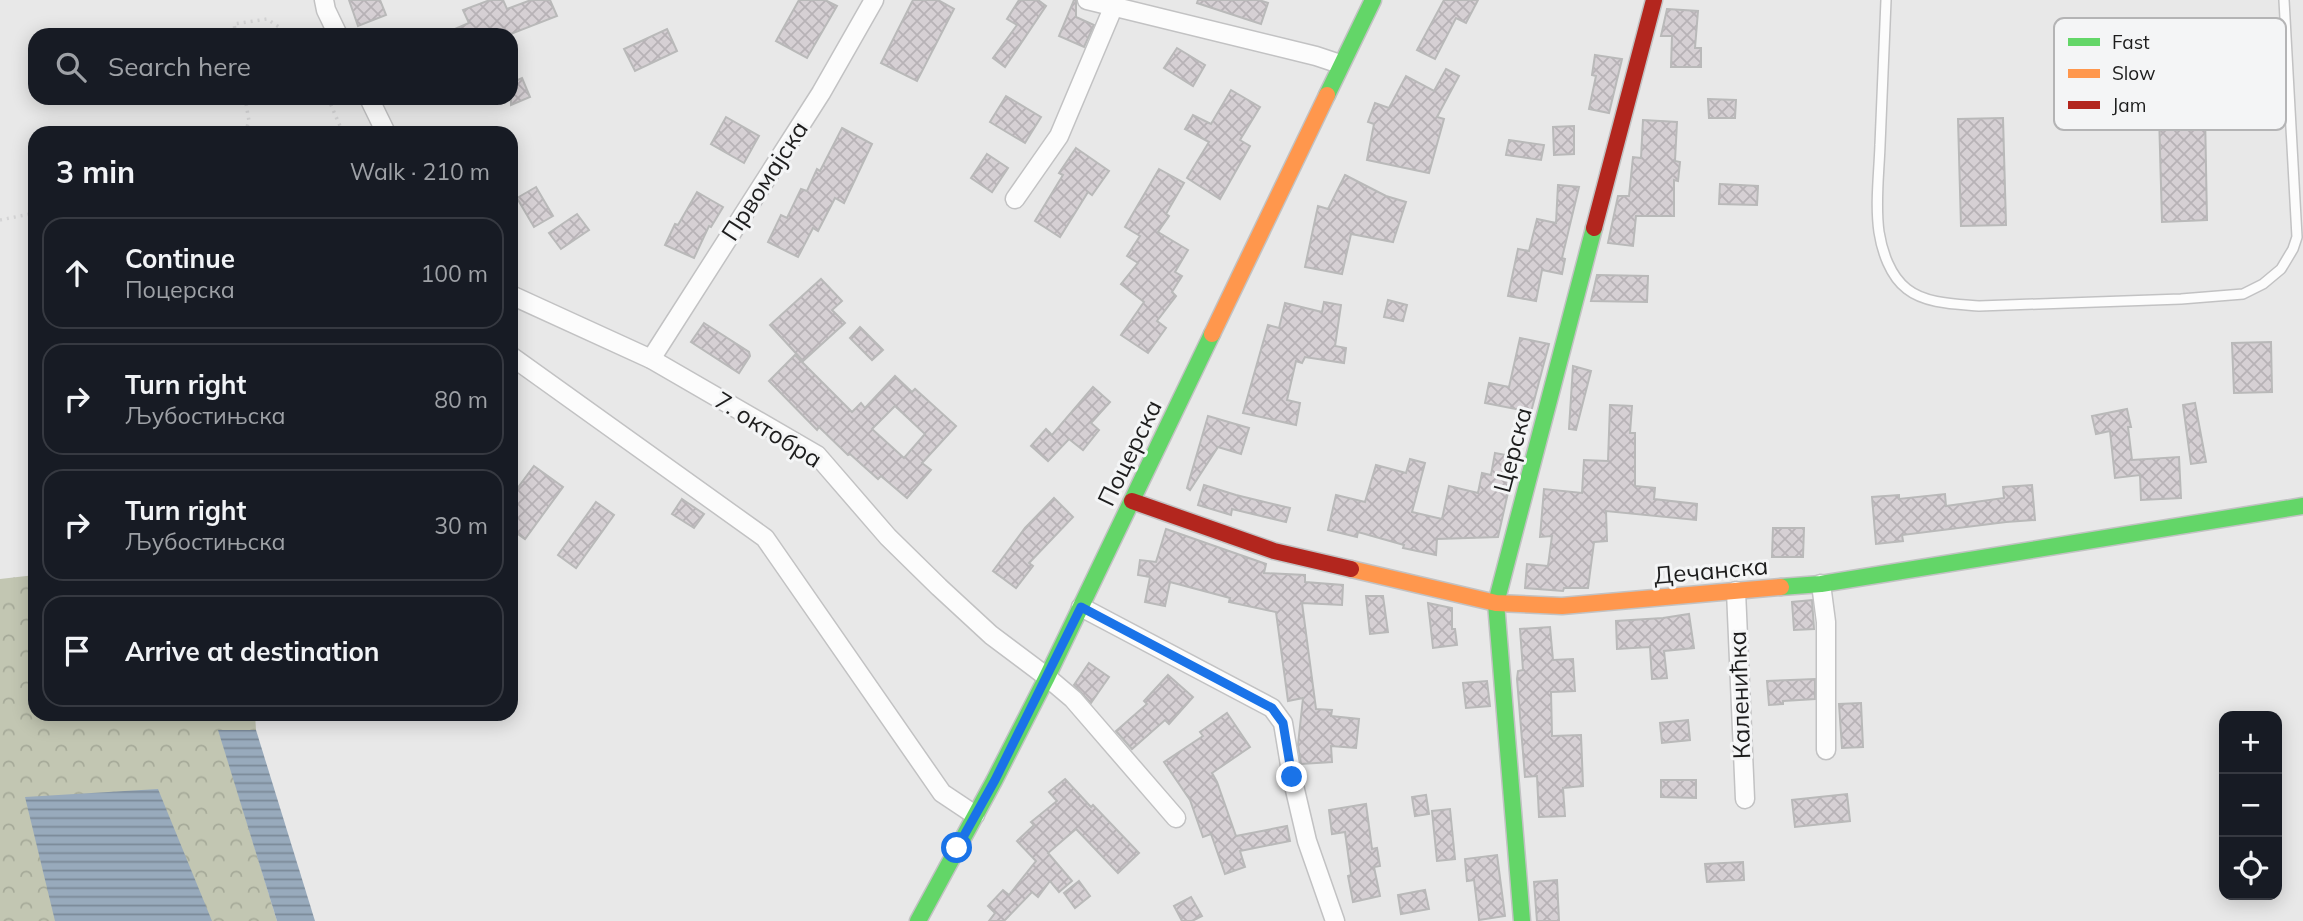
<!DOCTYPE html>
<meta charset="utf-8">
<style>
body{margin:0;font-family:Mulish,sans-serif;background:#242831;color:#f1f3f6}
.controls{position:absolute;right:21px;bottom:21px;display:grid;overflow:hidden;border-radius:14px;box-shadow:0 4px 18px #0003}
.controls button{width:63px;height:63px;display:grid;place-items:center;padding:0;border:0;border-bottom:2px solid #363941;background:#171b24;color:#f1f3f6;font:35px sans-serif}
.stop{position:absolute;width:21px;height:21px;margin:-16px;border:5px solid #1a73e8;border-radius:50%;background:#fff}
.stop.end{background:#1a73e8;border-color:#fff;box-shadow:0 2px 7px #0008}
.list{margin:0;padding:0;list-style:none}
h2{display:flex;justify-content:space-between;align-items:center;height:91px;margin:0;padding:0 28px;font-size:30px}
h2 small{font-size:23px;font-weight:400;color:#9ea1a6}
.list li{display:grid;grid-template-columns:46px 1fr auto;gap:21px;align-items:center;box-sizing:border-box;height:112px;margin:0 14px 14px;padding:0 14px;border:2px solid #363941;border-radius:21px}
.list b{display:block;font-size:26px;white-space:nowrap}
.list p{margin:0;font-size:23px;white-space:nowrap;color:#9ea1a6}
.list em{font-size:23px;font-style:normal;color:#9ea1a6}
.icon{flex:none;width:38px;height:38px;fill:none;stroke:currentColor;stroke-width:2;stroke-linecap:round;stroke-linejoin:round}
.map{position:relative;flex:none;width:2303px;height:921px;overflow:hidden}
.search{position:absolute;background:#171b24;box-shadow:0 4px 18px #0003;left:28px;top:28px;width:490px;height:77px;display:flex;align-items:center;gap:18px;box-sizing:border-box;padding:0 24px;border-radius:21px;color:#9ea1a6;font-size:26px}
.panel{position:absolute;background:#171b24;box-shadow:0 4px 18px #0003;left:28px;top:126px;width:490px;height:595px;border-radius:21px}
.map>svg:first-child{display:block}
.forest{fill:url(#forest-crowns)}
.water{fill:url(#water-rules)}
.building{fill:url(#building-cross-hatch);stroke:#b9b9b9;stroke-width:2;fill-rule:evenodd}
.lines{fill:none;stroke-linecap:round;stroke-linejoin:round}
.lane-casing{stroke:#c2c2c3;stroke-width:12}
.street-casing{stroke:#c2c2c3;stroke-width:21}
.fast-casing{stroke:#c2c2c3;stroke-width:19}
.slow-casing{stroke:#c2c2c3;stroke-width:19}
.jam-casing{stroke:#c2c2c3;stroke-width:19}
.path{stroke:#d4d4d5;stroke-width:3.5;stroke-dasharray:2 5;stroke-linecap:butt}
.lane{stroke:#fcfcfc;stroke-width:9}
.street{stroke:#fcfcfc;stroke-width:18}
.fast{stroke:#63d668;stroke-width:16}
.slow{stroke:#ff974d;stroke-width:16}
.jam{stroke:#b3261e;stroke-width:16}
.route{stroke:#1a73e8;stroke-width:9}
.labels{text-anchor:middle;stroke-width:6;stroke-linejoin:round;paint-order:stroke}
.street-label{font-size:24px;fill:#1d1d1d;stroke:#f4f5f6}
.key{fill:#f4f5f6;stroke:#b4b4b5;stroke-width:2}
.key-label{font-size:19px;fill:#1d1d1d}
</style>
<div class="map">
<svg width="2303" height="921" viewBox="0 0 2303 921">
<defs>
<pattern id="forest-crowns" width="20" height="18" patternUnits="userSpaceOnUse" patternTransform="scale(1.75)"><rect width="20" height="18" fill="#c2c6b2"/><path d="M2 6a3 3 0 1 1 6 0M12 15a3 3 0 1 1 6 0" fill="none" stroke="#a6aa99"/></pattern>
<pattern id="water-rules" width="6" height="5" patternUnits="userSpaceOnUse" patternTransform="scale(1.75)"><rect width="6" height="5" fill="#98aabc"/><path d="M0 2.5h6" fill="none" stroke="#7b8a98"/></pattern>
<pattern id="building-cross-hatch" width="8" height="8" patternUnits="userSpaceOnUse" patternTransform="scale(1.75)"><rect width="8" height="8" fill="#d6d0d4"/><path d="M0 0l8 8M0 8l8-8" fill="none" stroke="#b7b2b6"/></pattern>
</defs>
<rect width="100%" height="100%" fill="#e8e8e8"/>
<polygon class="forest" points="35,575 35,714 255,714 256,730 219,730 277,921 0,921 0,579"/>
<g class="water">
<polygon points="218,730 256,730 315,921 277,921"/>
<polygon points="158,789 212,921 55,921 25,797"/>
</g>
<g class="building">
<polygon points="349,0 380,0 386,15 358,26"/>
<polygon points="490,0 503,0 507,9 531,0 550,0 557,16 508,35 441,35 469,23 463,10"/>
<polygon points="799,0 825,0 837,6 807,58 776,41"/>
<polygon points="913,0 938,0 954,9 917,81 881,63"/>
<polygon points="1019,0 1038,0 1046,6 1005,67 993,58 1017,25 1007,19"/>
<polygon points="1074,0 1076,0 1076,17 1094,25 1084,47 1059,36"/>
<polygon points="1198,0 1259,0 1268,3 1261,24 1197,3"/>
<polygon points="1444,0 1478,0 1466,23 1456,18 1435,59 1417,50"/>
<polygon points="1667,9 1698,11 1695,48 1701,48 1701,67 1671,67 1672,36 1661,36"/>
<polygon points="667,29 677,51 635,71 624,49"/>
<polygon points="1177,48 1205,65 1193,86 1164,68"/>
<polygon points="1595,55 1622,59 1609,113 1589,109 1596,76 1592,75"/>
<polygon points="1446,69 1459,76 1437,117 1444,119 1429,173 1367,160 1374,124 1368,122 1375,103 1389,108 1406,76 1434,91"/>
<polygon points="522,78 530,97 511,105 511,83"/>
<polygon points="1231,90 1260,107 1240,140 1250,146 1220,199 1187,178 1209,142 1185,129 1193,115 1211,124"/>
<polygon points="1006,96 1041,117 1025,143 990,122"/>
<polygon points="1708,99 1736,100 1735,118 1709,118"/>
<polygon points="2205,113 2207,220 2162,222 2159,114"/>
<polygon points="726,117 759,136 744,163 711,144"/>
<polygon points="2003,118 2006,225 1961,226 1958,119"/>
<polygon points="1643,120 1677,122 1675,161 1680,162 1678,181 1674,180 1674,216 1636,216 1633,246 1608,243 1618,196 1629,196 1633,157 1641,158"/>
<polygon points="1574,126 1574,154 1554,155 1553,127"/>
<polygon points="842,128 872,144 844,203 835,198 818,231 813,228 798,257 768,242 781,215 787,218 801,189 807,191 817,169 820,171"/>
<polygon points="1509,140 1544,145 1541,160 1506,155"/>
<polygon points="1076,148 1109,171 1092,195 1088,192 1060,237 1035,221 1063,175 1059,173"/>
<polygon points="987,154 1008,168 992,192 971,178"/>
<polygon points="1159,169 1184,183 1166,214 1169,216 1158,232 1188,250 1175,272 1182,276 1172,292 1176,296 1157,321 1166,328 1148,353 1121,335 1144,302 1121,284 1138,263 1127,256 1140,236 1125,227"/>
<polygon points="1345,175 1386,196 1406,202 1393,242 1351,234 1342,274 1305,267 1318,206 1328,209"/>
<polygon points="1720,184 1758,186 1757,205 1719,204"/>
<polygon points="1558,185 1579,187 1562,258 1565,259 1562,274 1542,270 1536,301 1508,296 1518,249 1529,251 1537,219 1556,223"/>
<polygon points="536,187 553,216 534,227 517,198"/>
<polygon points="697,192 723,207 711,227 709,226 694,258 665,245 675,224 678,225"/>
<polygon points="577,214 589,230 561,249 549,233"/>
<polygon points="1597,275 1648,276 1647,302 1591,301"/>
<polygon points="821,279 842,301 832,310 845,323 803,361 770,325"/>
<polygon points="1388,300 1407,305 1403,321 1384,317"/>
<polygon points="1324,302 1341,305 1335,346 1346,348 1344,363 1305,357 1302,363 1296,361 1287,400 1300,403 1296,425 1243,413 1268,325 1279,328 1285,303 1322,312"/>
<polygon points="704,323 749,352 750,356 739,373 691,342"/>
<polygon points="860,327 883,350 872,360 850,338"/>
<polygon points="1520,338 1549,344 1531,412 1485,403 1489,383 1509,387"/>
<polygon points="2271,342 2272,392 2234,393 2232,343"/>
<path d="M795 355 852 412 861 403 865 408 895 376 912 392 915 389 956 426 922 463 931 470 907 498 881 476 878 479 850 454 848 455 819 427 817 430 769 381ZM895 406 925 434 904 458 872 429Z"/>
<polygon points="1573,366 1591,371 1576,430 1569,429"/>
<polygon points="1093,387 1110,402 1091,423 1099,430 1083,450 1069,439 1048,461 1031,446 1046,429 1052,435"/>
<polygon points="2195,403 2206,462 2191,464 2183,405"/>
<polygon points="1610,405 1632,406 1630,433 1635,433 1635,486 1655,488 1654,499 1697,504 1696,520 1606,511 1607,541 1594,542 1588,588 1564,588 1563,591 1525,588 1527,564 1548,566 1552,536 1540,537 1544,489 1582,493 1584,460 1608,461"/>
<polygon points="2127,409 2131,427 2128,427 2132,460 2179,457 2181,498 2141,500 2140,475 2115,478 2110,431 2096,434 2092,416"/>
<polygon points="1208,416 1249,428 1241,454 1218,447 1190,490 1187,488"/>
<polygon points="1495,453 1516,457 1498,537 1437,539 1436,555 1403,548 1404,545 1358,532 1357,537 1328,530 1336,495 1365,502 1376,465 1406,473 1410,459 1425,463 1412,512 1442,519 1449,486 1478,493 1482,473 1491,475"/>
<polygon points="534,466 563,487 525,539 511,529 511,497"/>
<polygon points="1204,485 1236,495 1290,508 1286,522 1232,509 1231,515 1198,505"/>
<polygon points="2032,485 2035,520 2006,522 1902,535 1903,541 1876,544 1872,497 1899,495 1899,499 1945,494 1946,506 2004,498 2003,487"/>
<polygon points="1054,498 1073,517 1029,563 1033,566 1016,588 993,571 1025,528"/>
<polygon points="682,499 704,514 694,528 672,514"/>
<polygon points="596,502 614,515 576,568 558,555"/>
<polygon points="1773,528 1804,528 1803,557 1772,557"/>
<polygon points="1166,529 1266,564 1264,573 1305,575 1305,582 1343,585 1342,605 1302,603 1316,709 1332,710 1331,716 1359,719 1356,748 1331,746 1332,762 1301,764 1298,745 1303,698 1288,701 1276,612 1229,602 1230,598 1170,582 1165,606 1145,602 1150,577 1138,575 1140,560 1156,562"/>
<polygon points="1366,596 1383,596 1388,632 1370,634"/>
<polygon points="1812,600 1814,629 1794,630 1792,602"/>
<polygon points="1428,603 1452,608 1452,629 1455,629 1457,645 1433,648"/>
<polygon points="1689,614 1694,648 1664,651 1667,678 1652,679 1650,647 1617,649 1616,621 1663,618"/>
<polygon points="1550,627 1553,660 1573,659 1575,691 1551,692 1552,736 1581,735 1583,786 1563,788 1565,816 1539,817 1537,776 1525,777 1517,679 1518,671 1523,670 1520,629"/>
<polygon points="1089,663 1109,677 1091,703 1074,685"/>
<polygon points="1168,675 1193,697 1169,724 1165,720 1132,749 1116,731 1147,704 1144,701"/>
<polygon points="1815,679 1815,699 1783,701 1783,704 1769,705 1767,681"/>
<polygon points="1487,681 1490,706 1466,708 1463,683"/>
<polygon points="1861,703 1863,747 1842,748 1839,704"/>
<polygon points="1227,713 1250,747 1212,773 1217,782 1236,836 1287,826 1290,841 1240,851 1245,867 1225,874 1211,834 1203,837 1190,800 1164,762 1203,736 1200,732"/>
<polygon points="1688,720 1690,740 1662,743 1660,723"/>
<polygon points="1065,779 1091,807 1093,805 1139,853 1118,873 1076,829 1048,853 1072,881 1059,892 1050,881 1038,897 1032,892 1004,921 989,921 995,913 988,906 1003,890 1009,895 1036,861 1017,841 1034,825 1031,822 1057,801 1049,792"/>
<polygon points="1661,780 1696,780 1696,798 1661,797"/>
<polygon points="1847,794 1850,821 1795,827 1792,800"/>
<polygon points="1426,795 1429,814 1415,816 1412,797"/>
<polygon points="1366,804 1372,849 1377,848 1380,866 1374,867 1380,896 1353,902 1348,876 1351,875 1345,832 1332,834 1329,810"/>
<polygon points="1450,809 1455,859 1437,861 1432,811"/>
<polygon points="1497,855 1505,916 1479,920 1474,880 1467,881 1465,859"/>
<polygon points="1743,862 1744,880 1707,882 1705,864"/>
<polygon points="1557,880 1559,921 1537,921 1534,882"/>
<polygon points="1079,881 1090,896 1075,908 1064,893"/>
<polygon points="1425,890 1429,909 1401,914 1398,895"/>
<polygon points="1191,897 1202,916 1192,921 1182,921 1174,906"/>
</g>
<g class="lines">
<defs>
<path id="lane" d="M1886 0C1884 49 1882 97 1880 145 1879 174 1875 204 1879 232 1882 251 1890 276 1907 289 1926 304 1956 304 1979 306L2181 299 2243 294 2263 284 2281 269 2293 249 2297 237 2284 0"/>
<g id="street">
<polyline points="324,0 326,10 338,35"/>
<polyline points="1087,0 1316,56 1340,64"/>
<polyline points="369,98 386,133"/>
<polyline points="1015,199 1059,136 1113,8"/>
<polyline points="511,295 651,359 817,455 888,537 939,587 991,635 1047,677 1073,699 1176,818"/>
<polyline points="511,356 765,538 942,793 975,815"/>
<polyline points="651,359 821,93 874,0"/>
<polyline points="1821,584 1826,622 1826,750"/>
<polyline points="1736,591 1745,799"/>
<polyline points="1081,607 1272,708 1283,723 1292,777 1307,841 1335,921"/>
</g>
<g id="fast">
<polyline points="1327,95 1373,0"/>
<polyline points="1781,587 1821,584 2303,506"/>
<polyline points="918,921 994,781 1047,677 1212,334"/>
<polyline points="1522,921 1496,603 1594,228"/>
</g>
<g id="slow">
<polyline points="1212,334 1327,95"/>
<polyline points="1351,569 1496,603 1562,606 1781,587"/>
</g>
<g id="jam">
<polyline points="1594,228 1654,0"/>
<polyline points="1132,501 1274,551 1351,569"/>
</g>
</defs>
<use href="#lane" class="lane-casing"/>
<use href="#street" class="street-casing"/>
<use href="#fast" class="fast-casing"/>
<use href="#slow" class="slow-casing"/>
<use href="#jam" class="jam-casing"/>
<g class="path">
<polyline points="236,35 234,24 267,19 291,35"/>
<polyline points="328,98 343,133"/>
<polyline points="245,133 249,121 245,98"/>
<polyline points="0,220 35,213"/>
</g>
<use href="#lane" class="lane"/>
<use href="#street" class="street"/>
<use href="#fast" class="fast"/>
<use href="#slow" class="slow"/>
<use href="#jam" class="jam"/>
</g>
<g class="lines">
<polyline class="route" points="957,848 995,780 1081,607 1272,708 1283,723 1292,777"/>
</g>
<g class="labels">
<g class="street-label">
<text transform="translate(765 181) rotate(-57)" y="8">Првомајска</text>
<text transform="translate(768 430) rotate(32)" y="8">7. октобра</text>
<text transform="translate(1513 450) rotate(-75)" y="8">Церска</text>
<text transform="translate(1130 453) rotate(-64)" y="8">Поцерска</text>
<text transform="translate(1711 571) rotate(-5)" y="8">Дечанска</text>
<text transform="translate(1740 695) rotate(-92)" y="8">Каленићка</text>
</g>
</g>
<rect x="2054" y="18" width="232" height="112" rx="10" class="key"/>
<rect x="2068" y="38" width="32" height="8" fill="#63d668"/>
<rect x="2068" y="69" width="32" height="9" fill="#ff974d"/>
<rect x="2068" y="101" width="32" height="8" fill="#b3261e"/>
<g class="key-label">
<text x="2112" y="49">Fast</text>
<text x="2112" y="80">Slow</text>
<text x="2112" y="112">Jam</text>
</g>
</svg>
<div class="controls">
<button>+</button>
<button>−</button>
<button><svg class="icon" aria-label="locate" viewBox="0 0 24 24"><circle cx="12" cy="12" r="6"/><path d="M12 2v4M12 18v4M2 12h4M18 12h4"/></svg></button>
</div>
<div class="stop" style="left:957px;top:848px"></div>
<div class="stop end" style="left:1292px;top:777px"></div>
<div class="search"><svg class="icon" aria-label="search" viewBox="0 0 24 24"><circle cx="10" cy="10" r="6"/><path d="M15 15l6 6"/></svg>Search here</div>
<section class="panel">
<h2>3 min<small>Walk · 210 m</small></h2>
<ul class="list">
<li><svg class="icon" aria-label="ahead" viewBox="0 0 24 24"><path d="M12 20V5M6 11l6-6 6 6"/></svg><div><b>Continue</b><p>Поцерска</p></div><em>100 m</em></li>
<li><svg class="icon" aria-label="right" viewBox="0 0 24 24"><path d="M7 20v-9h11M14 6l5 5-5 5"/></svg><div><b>Turn right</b><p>Љубостињска</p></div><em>80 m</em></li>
<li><svg class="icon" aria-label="right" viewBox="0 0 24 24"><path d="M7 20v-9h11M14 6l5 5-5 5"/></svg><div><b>Turn right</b><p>Љубостињска</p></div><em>30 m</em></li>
<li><svg class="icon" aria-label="arrive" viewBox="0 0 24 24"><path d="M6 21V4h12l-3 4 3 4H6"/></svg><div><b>Arrive at destination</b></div></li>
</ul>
</section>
</div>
